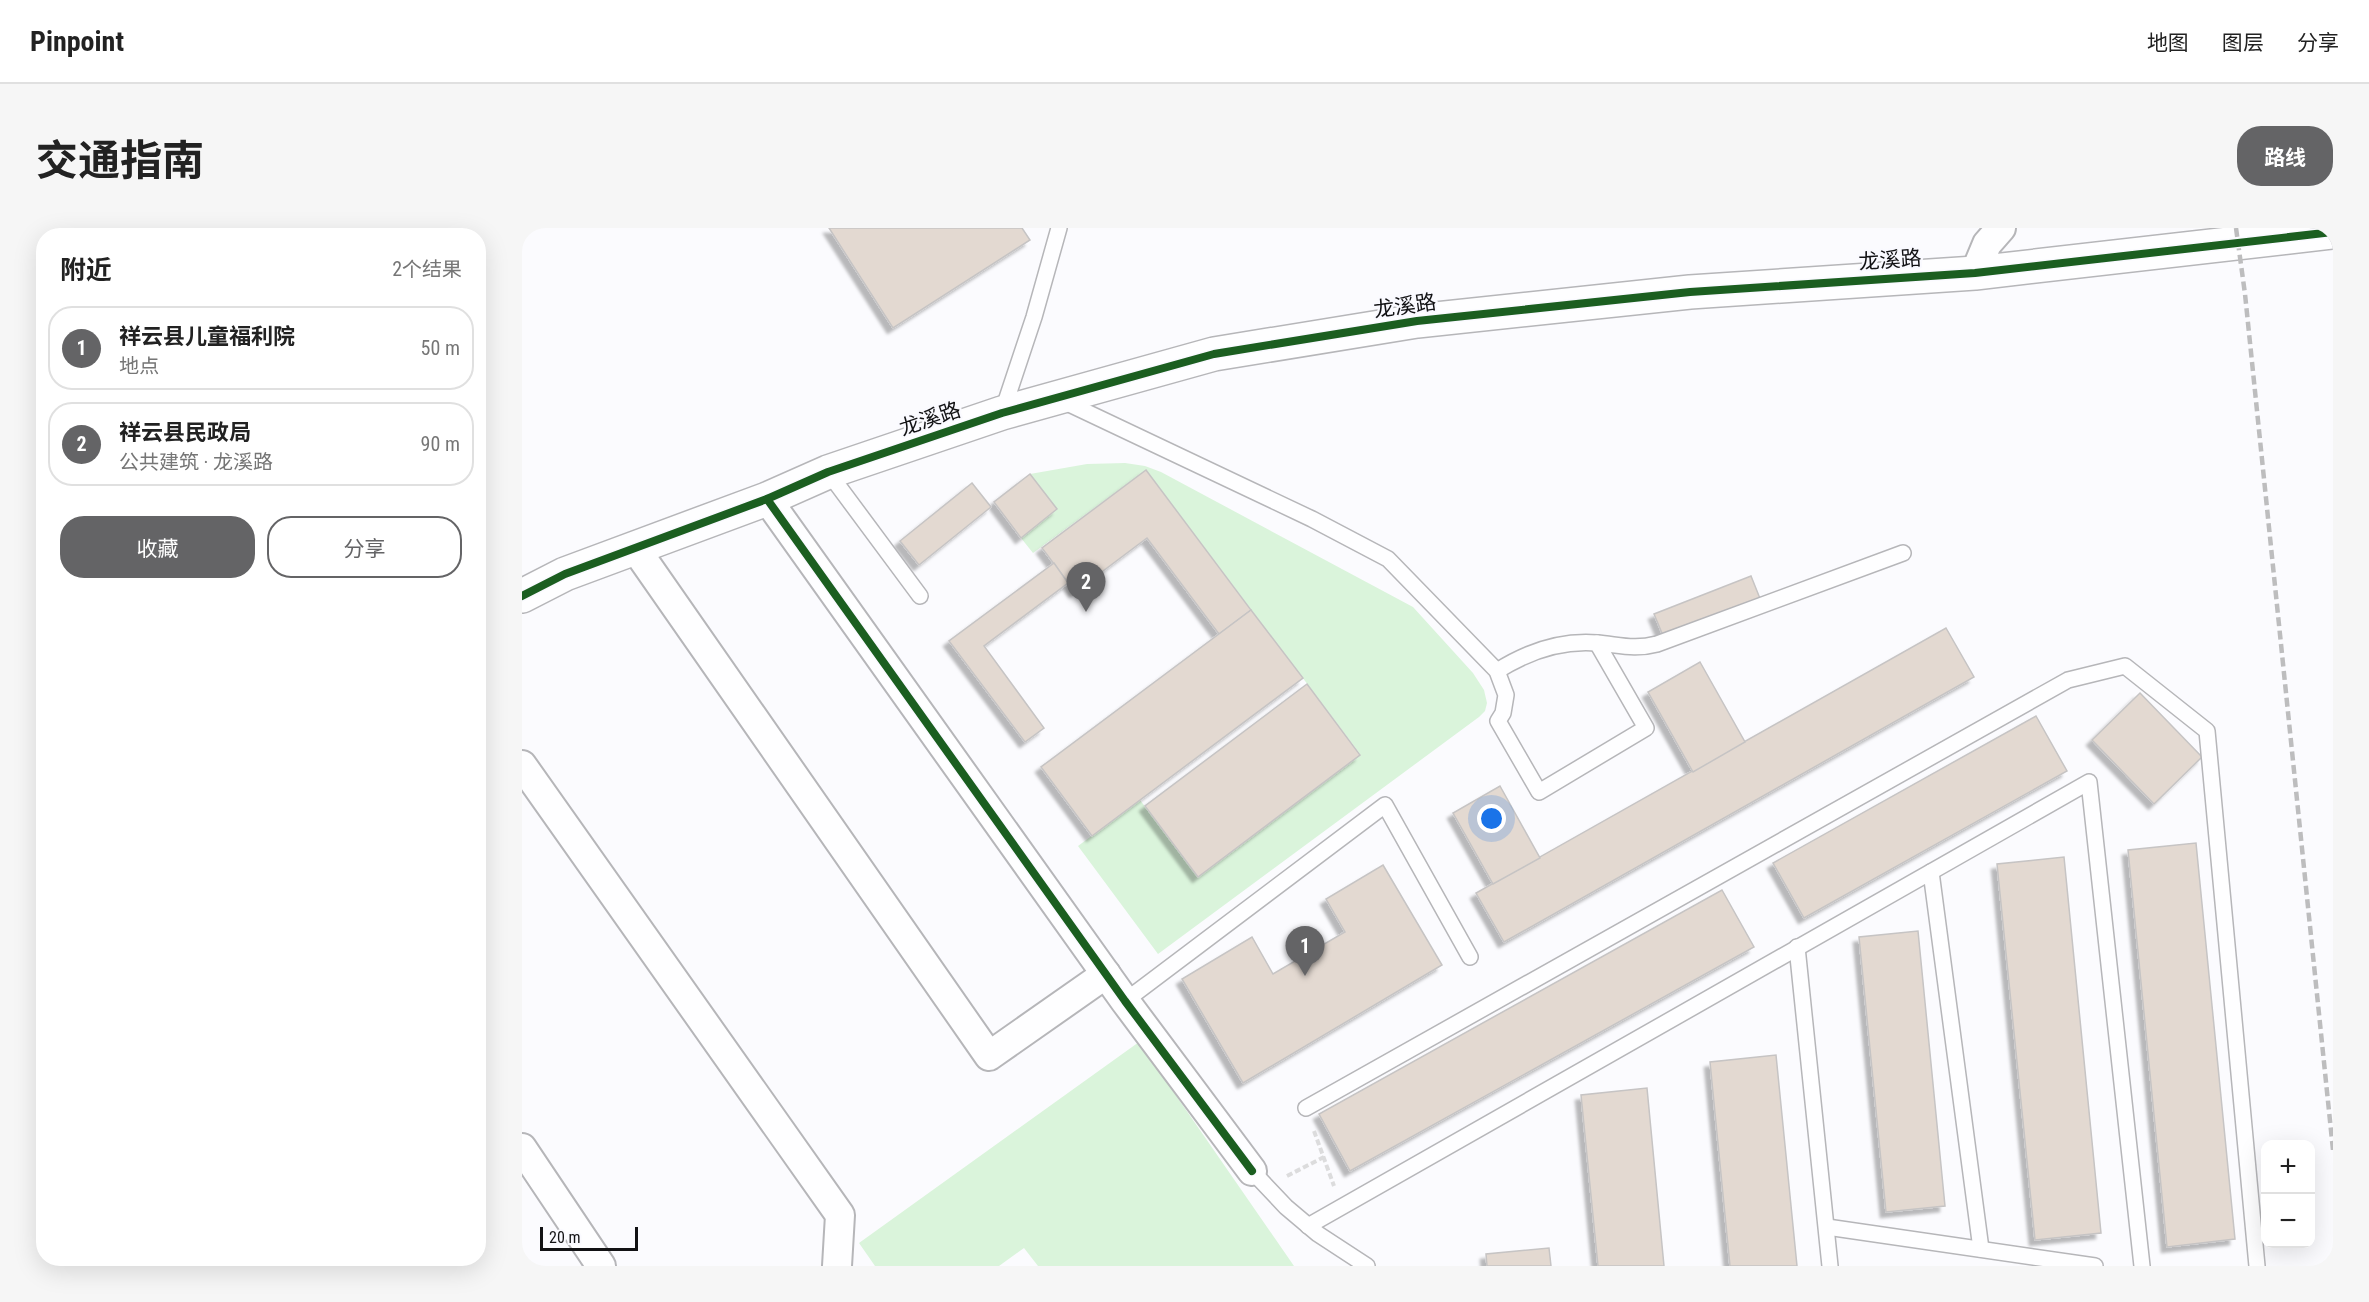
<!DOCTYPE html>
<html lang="zh">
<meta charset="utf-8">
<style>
body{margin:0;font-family:"Roboto Condensed","Noto Sans SC",sans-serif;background:#f6f6f6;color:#222}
.controls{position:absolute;right:18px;bottom:18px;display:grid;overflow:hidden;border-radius:12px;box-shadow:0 6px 24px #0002}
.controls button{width:54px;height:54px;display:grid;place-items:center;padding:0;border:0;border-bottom:2px solid #e0e0e0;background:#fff;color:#222;font:30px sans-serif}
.scale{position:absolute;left:18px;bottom:15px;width:98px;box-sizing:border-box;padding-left:6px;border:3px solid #121214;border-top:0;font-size:16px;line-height:21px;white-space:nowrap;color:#121214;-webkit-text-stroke:4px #fafaff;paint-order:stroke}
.you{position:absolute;left:970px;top:591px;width:21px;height:21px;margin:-15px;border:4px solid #fff;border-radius:50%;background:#1a73e8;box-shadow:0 0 0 9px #1a73e833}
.badge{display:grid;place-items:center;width:39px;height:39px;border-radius:50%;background:#646466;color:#fff;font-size:20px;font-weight:700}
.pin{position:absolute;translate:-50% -50px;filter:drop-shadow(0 2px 3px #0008)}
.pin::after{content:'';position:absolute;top:32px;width:21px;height:18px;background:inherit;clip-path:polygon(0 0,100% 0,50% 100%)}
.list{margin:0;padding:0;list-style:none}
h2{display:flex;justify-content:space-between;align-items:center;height:78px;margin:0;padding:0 24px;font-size:26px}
h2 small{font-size:20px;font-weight:400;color:#767676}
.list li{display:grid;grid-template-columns:39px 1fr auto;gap:18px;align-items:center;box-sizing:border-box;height:84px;margin:0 12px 12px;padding:0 12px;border:2px solid #e0e0e0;border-radius:24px}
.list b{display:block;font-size:22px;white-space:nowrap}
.list p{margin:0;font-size:20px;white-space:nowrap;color:#767676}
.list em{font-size:20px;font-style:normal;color:#767676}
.actions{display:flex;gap:12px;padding:18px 24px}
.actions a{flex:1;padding:14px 0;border:2px solid #646466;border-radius:24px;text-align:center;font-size:21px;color:#646466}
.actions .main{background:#646466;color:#fff}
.map{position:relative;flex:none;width:1811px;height:1038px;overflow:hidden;border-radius:24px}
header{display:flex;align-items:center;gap:36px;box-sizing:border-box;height:84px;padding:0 30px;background:#fff;border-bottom:2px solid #e0e0e0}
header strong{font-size:28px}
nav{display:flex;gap:33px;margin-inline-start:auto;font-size:21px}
.intro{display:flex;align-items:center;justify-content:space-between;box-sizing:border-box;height:144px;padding:0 36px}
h1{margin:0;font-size:42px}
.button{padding:15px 27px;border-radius:24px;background:#646466;color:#fff;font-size:21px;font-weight:700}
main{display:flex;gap:36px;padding:0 36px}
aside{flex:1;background:#fff;border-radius:24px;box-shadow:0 6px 24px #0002}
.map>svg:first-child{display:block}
.green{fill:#daf4db}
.building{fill:#e3d9d1;stroke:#c6c4c4;stroke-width:1.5;filter:url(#shadow)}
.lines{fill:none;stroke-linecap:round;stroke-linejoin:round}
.service-casing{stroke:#b6b6b9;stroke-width:18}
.minor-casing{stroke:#b6b6b9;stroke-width:32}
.tertiary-casing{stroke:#b6b6b9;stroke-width:36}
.path{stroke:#dcdcdd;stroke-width:4;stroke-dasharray:6 3;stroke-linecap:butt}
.service{stroke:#fefeff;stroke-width:15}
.minor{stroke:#fefeff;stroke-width:28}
.tertiary{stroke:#fefeff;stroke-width:33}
.rail{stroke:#bdbdbe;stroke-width:4.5;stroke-dasharray:9 4.5;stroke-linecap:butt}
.cycleway-casing{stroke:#fafaff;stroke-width:11}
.cycleway{stroke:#1b5e20;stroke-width:8}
.labels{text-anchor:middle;stroke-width:4.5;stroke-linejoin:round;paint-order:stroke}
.street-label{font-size:21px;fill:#121214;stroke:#fafaff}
</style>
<header>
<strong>Pinpoint</strong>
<nav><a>地图</a><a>图层</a><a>分享</a></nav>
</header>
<div class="intro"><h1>交通指南</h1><a class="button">路线</a></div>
<main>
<aside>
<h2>附近<small>2个结果</small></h2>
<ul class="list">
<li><span class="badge">1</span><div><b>祥云县儿童福利院</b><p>地点</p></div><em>50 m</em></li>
<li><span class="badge">2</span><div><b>祥云县民政局</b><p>公共建筑 · 龙溪路</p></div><em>90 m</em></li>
</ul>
<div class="actions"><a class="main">收藏</a><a>分享</a></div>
</aside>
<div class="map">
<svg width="1811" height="1038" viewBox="0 0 1811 1038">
<defs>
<filter id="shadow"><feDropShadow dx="-5.5" dy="5.5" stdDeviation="1.5" flood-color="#0004"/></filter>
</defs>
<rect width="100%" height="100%" fill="#fbfbfe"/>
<g class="green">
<polygon points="603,235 623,238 639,244 891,379 951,445 962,462 965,475 963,483 957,489 636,726 556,618 618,572 676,649 838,526 624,242 511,325 499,310 535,281 508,246 565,236"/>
<polygon points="617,814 772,1038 516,1038 502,1020 477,1038 353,1038 337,1015"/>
</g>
<g class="building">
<polygon points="307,0 500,0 508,12 371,100"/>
<polygon points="624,242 729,382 697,406 625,310 553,364 520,320"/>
<polygon points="508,246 535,281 499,310 472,274"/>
<polygon points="450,255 469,279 397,337 378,313"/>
<polygon points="532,335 546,355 462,418 522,500 503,514 427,413"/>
<polygon points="1229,348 1239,373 1142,410 1132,386"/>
<polygon points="729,382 781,450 570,608 519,539"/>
<polygon points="1424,400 1452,449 982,714 954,665"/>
<polygon points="1178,434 1223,514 1171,544 1126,464"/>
<polygon points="785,456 838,527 676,649 623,578"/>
<polygon points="1618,465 1680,529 1632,576 1570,512"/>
<polygon points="1514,488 1545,543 1282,690 1251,635"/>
<polygon points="978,558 1018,630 971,656 931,585"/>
<polygon points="1674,615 1713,1011 1645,1019 1606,622"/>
<polygon points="1542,629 1579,1005 1513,1012 1475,636"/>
<polygon points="861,637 920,737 721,855 660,751 730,709 751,746 823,704 804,671"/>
<polygon points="1200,662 1232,719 828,943 797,886"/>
<polygon points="1396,703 1423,978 1364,984 1337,709"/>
<polygon points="1254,827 1275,1038 1208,1038 1188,834"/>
<polygon points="1125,860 1142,1038 1076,1038 1059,867"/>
<polygon points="1027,1020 1029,1038 965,1038 964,1026"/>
</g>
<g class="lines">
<defs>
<g id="service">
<polyline points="541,173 790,291 866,331 975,443 984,467 981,485 976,493 1017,564 1124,500 1075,415"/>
<polyline points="480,185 512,89 537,0"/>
<polyline points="306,244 398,368"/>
<path d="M975 443C1005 424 1039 412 1075 415 1098 417 1112 422 1135 416L1381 325"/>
<polyline points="1409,644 1459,1021"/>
<polyline points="1275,719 1308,1038"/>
<polyline points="603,773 863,577 948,729"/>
<polyline points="784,880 1546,452 1603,438 1685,503 1735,1038"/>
<polyline points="730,943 764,979 796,1006 845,1038"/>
<polyline points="786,998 1567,554 1620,1038"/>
<polyline points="1305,999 1573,1038"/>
</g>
<g id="minor">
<polyline points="1453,45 1465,16 1479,0"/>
<polyline points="245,271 603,773 730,943"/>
<polyline points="113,320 467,828 584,746"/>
<polyline points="0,537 318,987 315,1038"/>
<polyline points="0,920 79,1038"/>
</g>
<polyline id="tertiary" points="0,368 43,346 245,271 306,244 480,185 692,126 895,93 1168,64 1453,45 1811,4"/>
</defs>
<use href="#service" class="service-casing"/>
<use href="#minor" class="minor-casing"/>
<use href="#tertiary" class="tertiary-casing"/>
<g class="path">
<polyline points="792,903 812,958"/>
<polyline points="765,948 802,929"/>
</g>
<use href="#service" class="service"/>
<use href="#minor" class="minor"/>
<use href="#tertiary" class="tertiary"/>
<polyline class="rail" points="1714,0 1723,66 1811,922"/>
<defs>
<g id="cycleway">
<polyline points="245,271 603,773 730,943"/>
<polyline points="0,368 43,346 245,271 306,244 480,185 692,126 895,93 1168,64 1453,45 1811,4"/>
</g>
</defs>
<use href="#cycleway" class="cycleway-casing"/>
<use href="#cycleway" class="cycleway"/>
</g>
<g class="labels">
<g class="street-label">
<text transform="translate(1368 32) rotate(-4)" y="7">龙溪路</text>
<text transform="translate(883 78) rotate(-8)" y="7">龙溪路</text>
<text transform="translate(408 191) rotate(-19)" y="7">龙溪路</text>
</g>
</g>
</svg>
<div class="controls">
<button>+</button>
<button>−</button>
</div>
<div class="scale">20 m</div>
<div class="you"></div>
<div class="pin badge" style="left:783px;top:748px">1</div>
<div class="pin badge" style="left:564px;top:384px">2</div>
</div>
</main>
